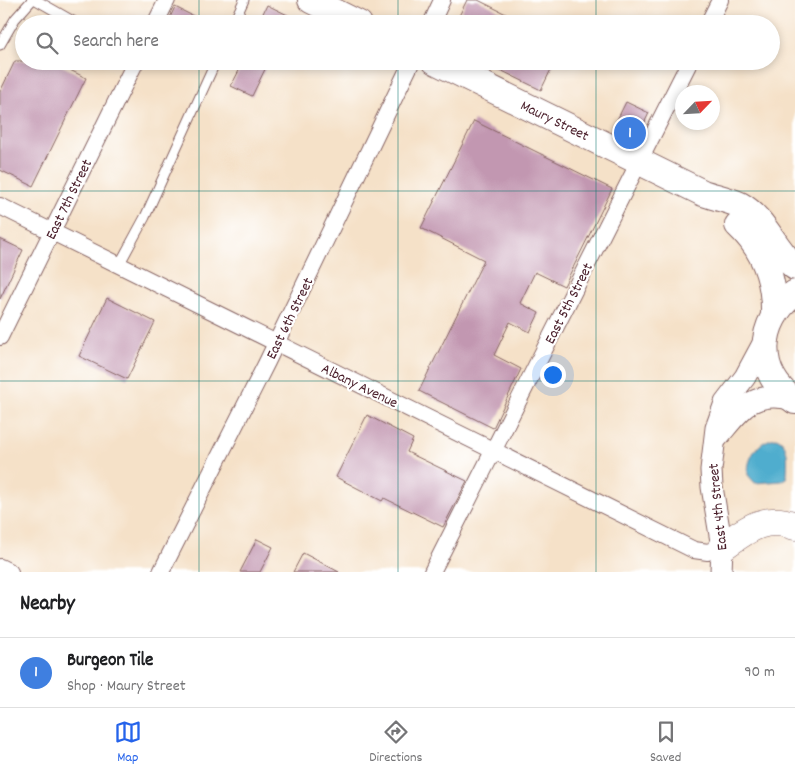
<!DOCTYPE html>
<meta charset="utf-8">
<style>
body{margin:0;font-family:Dekko,sans-serif;background:#f6f6f6;color:#202124}
.compass{position:absolute;left:675px;top:85px;width:45px;height:45px;border-radius:50%;background:#fff;box-shadow:0 2px 8px #0003;rotate:65deg}
.you{position:absolute;left:552px;top:374px;width:18px;height:18px;margin:-12px;border:4px solid #fff;border-radius:50%;background:#1a73e8;box-shadow:0 0 0 8px #1a73e833}
.badge{display:grid;place-items:center;width:32px;height:32px;border-radius:50%;background:#2563eb;color:#fff;font-size:16px;font-weight:700}
.pin{position:absolute;translate:-50% -50%;border:2px solid #fff;box-shadow:0 1px 5px #0006}
.list{margin:0;padding:0;list-style:none}
h2{display:flex;justify-content:space-between;align-items:center;height:65px;margin:0;padding:0 20px;font-size:21px}
h2 small{font-size:16px;font-weight:400;color:#757577}
.list li{display:grid;grid-template-columns:32px 1fr auto;gap:15px;align-items:center;box-sizing:border-box;height:70px;padding:0 20px;border-top:1px solid #e0e0e0}
.list b{display:block;font-size:19px;white-space:nowrap}
.list p{margin:0;font-size:16px;white-space:nowrap;color:#757577}
.list em{font-size:16px;font-style:normal;color:#757577}
.icon{flex:none;width:28px;height:28px;fill:none;stroke:currentColor;stroke-width:2;stroke-linecap:round;stroke-linejoin:round}
.map{position:relative;flex:none;width:795px;height:572px;overflow:hidden}
.search{position:absolute;background:#fff;box-shadow:0 2px 8px #0003;left:15px;right:15px;top:15px;height:55px;display:flex;align-items:center;gap:12px;box-sizing:border-box;padding:0 18px;border-radius:28px;color:#757577;font-size:19px}
.sheet{height:135px;background:#fff}
nav{display:flex;justify-content:space-around;align-items:center;box-sizing:border-box;height:70px;border-top:1px solid #e0e0e0;background:#fff;font-size:14px;color:#757577}
nav a{display:grid;justify-items:center;gap:2px}
nav .on{color:#2563eb}
.map>svg:first-child{display:block}
.water{fill:#50adce;stroke:#4d667c}
.building{fill:#c297b1}
.lines{fill:none;stroke-linecap:round;stroke-linejoin:round}
.service-casing{stroke:#866362;stroke-width:11}
.minor-casing{stroke:#866362;stroke-width:18}
.tertiary-casing{stroke:#866362;stroke-width:23}
.primary-casing{stroke:#866362;stroke-width:28}
.motorway-casing{stroke:#866362;stroke-width:29}
.service{stroke:#fff;stroke-width:9}
.minor{stroke:#fff;stroke-width:16}
.tertiary{stroke:#fff;stroke-width:21}
.primary{stroke:#fff;stroke-width:26}
.motorway{stroke:#fff;stroke-width:28}
.grid{fill:none;stroke:#0f766e;stroke-width:1;stroke-opacity:0.55}
.labels{text-anchor:middle;stroke-width:4.5;stroke-linejoin:round;paint-order:stroke}
.street-label{font-size:15px;fill:#4a1f2b;stroke:#fff}
</style>
<div class="map">
<svg width="795" height="572" viewBox="0 0 795 572">
<rect width="100%" height="100%" fill="#fff"/>
<filter id="ink" filterUnits="userSpaceOnUse"><feTurbulence type="fractalNoise" baseFrequency=".02" numOctaves="2"/><feDisplacementMap in="SourceGraphic" scale="10" xChannelSelector="R" yChannelSelector="G"/><feConvolveMatrix kernelMatrix="1 2 1 2 8 2 1 2 1" color-interpolation-filters="sRGB"/></filter>
<filter id="wash" filterUnits="userSpaceOnUse"><feTurbulence type="fractalNoise" baseFrequency=".0096" numOctaves="4" result="noise"/><feDisplacementMap in="SourceGraphic" scale="20" xChannelSelector="R" yChannelSelector="G"/><feGaussianBlur stdDeviation="1.12" result="paint"/><feColorMatrix in="noise" values="0 0 0 0 0 0 0 0 0 0 0 0 0 0 0 0 0 1.4 0 .05"/><feComposite in="paint" operator="in"/></filter>
<g filter="url(#wash)">
<rect width="100%" height="100%" fill="#f5e1c8"/>
<path class="water" d="M776 438C791 443 787 464 787 477L782 481 755 483 748 475C747 458 757 441 776 438Z"/>
<g id="blocks">
<g class="building">
<polygon points="467,0 478,0 526,24 455,24"/>
<polygon points="267,5 306,24 258,24"/>
<polygon points="175,7 209,24 167,24"/>
<polygon points="15,61 52,61 86,78 33,186 0,170 0,92"/>
<polygon points="244,61 269,61 252,96 231,86"/>
<polygon points="482,61 555,61 541,90"/>
<polygon points="626,102 649,113 636,140 613,128"/>
<polygon points="474,121 612,189 564,286 535,272 520,303 539,313 530,332 510,322 494,355 521,369 493,428 419,391 484,260 421,228"/>
<polygon points="0,239 23,250 0,299"/>
<polygon points="107,298 155,322 127,379 79,356"/>
<polygon points="367,415 413,439 407,452 467,481 443,527 384,498 382,501 336,477"/>
<polygon points="257,539 273,547 260,572 240,572"/>
<polygon points="303,553 339,572 293,572"/>
</g>
</g>
</g>
<g filter="url(#ink)">
<use href="#blocks" fill-opacity="0" stroke="#866362" stroke-width="1"/>
<g class="lines">
<defs>
<g id="service">
<polyline points="36,0 78,24"/>
<polyline points="233,24 244,0"/>
<polyline points="0,45 15,19 32,0"/>
<polyline points="119,265 145,217 216,61"/>
</g>
<g id="minor">
<polyline points="155,24 167,0"/>
<polyline points="431,24 442,0"/>
<polyline points="708,24 720,0"/>
<polyline points="0,206 694,550 708,552 722,547"/>
<polyline points="0,337 136,61"/>
<polyline points="0,567 10,572"/>
<polyline points="161,572 267,362 412,61"/>
<polyline points="432,572 690,61"/>
</g>
<g id="tertiary">
<path d="M717 438C741 410 751 390 791 399"/>
<polyline points="721,572 722,547 712,487 711,470 716,428 725,403 745,377 766,338"/>
</g>
<g id="primary">
<polyline points="311,0 359,24"/>
<path d="M435 61 703 193C715 197 729 200 740 205 765 219 774 249 795 267"/>
<path d="M738 225C764 249 775 281 774 315"/>
<path d="M795 293C757 321 754 374 795 401"/>
</g>
<path id="motorway" d="M722 547C746 530 765 514 795 526"/>
</defs>
<use href="#service" class="service-casing"/>
<use href="#minor" class="minor-casing"/>
<use href="#tertiary" class="tertiary-casing"/>
<use href="#primary" class="primary-casing"/>
<use href="#motorway" class="motorway-casing"/>
<use href="#service" class="service"/>
<use href="#minor" class="minor"/>
<use href="#tertiary" class="tertiary"/>
<use href="#primary" class="primary"/>
<use href="#motorway" class="motorway"/>
</g>
</g>
<path class="grid" d="M199 0V24M398 0V24M596 0V24M199 61V572M398 61V572M596 61V572M0 191H795M0 381H795"/>
<g class="labels">
<g class="street-label">
<text transform="translate(555 120) rotate(26)" y="5">Maury Street</text>
<text transform="translate(68 199) rotate(-64)" y="5">East 7th Street</text>
<text transform="translate(568 303) rotate(-63)" y="5">East 5th Street</text>
<text transform="translate(289 318) rotate(-64)" y="5">East 6th Street</text>
<text transform="translate(360 385) rotate(26)" y="5">Albany Avenue</text>
<text transform="translate(717 507) rotate(-96)" y="5">East 4th Street</text>
</g>
</g>
</svg>
<svg class="compass" viewBox="-18 -18 36 36"><path d="M0-13l5 13h-10z" fill="#e53935"/><path d="M0 13l5-13h-10z" fill="#757577"/></svg>
<div class="you"></div>
<div class="pin badge" style="left:630px;top:133px;background:#3f7fe0">1</div>
<div class="search"><svg class="icon" aria-label="search" viewBox="0 0 24 24"><circle cx="10" cy="10" r="6"/><path d="M15 15l6 6"/></svg>Search here</div>
</div>
<section class="sheet">
<h2>Nearby<small></small></h2>
<ul class="list">
<li><span class="badge" style="background:#3f7fe0">1</span><div><b>Burgeon Tile</b><p>Shop · Maury Street</p></div><em>90 m</em></li>
</ul>
</section>
<nav>
<a class="on"><svg class="icon" aria-label="map" viewBox="0 0 24 24"><path d="M3 6l6-2 6 2 6-2v14l-6 2-6-2-6 2zM9 4v14M15 6v14"/></svg>Map</a>
<a><svg class="icon" aria-label="directions" viewBox="0 0 24 24"><path d="M12 3l9 9-9 9-9-9zM9 14v-3h6M13 9l2 2-2 2"/></svg>Directions</a>
<a><svg class="icon" aria-label="saved" viewBox="0 0 24 24"><path d="M7 4h10v16l-5-4-5 4z"/></svg>Saved</a>
</nav>
